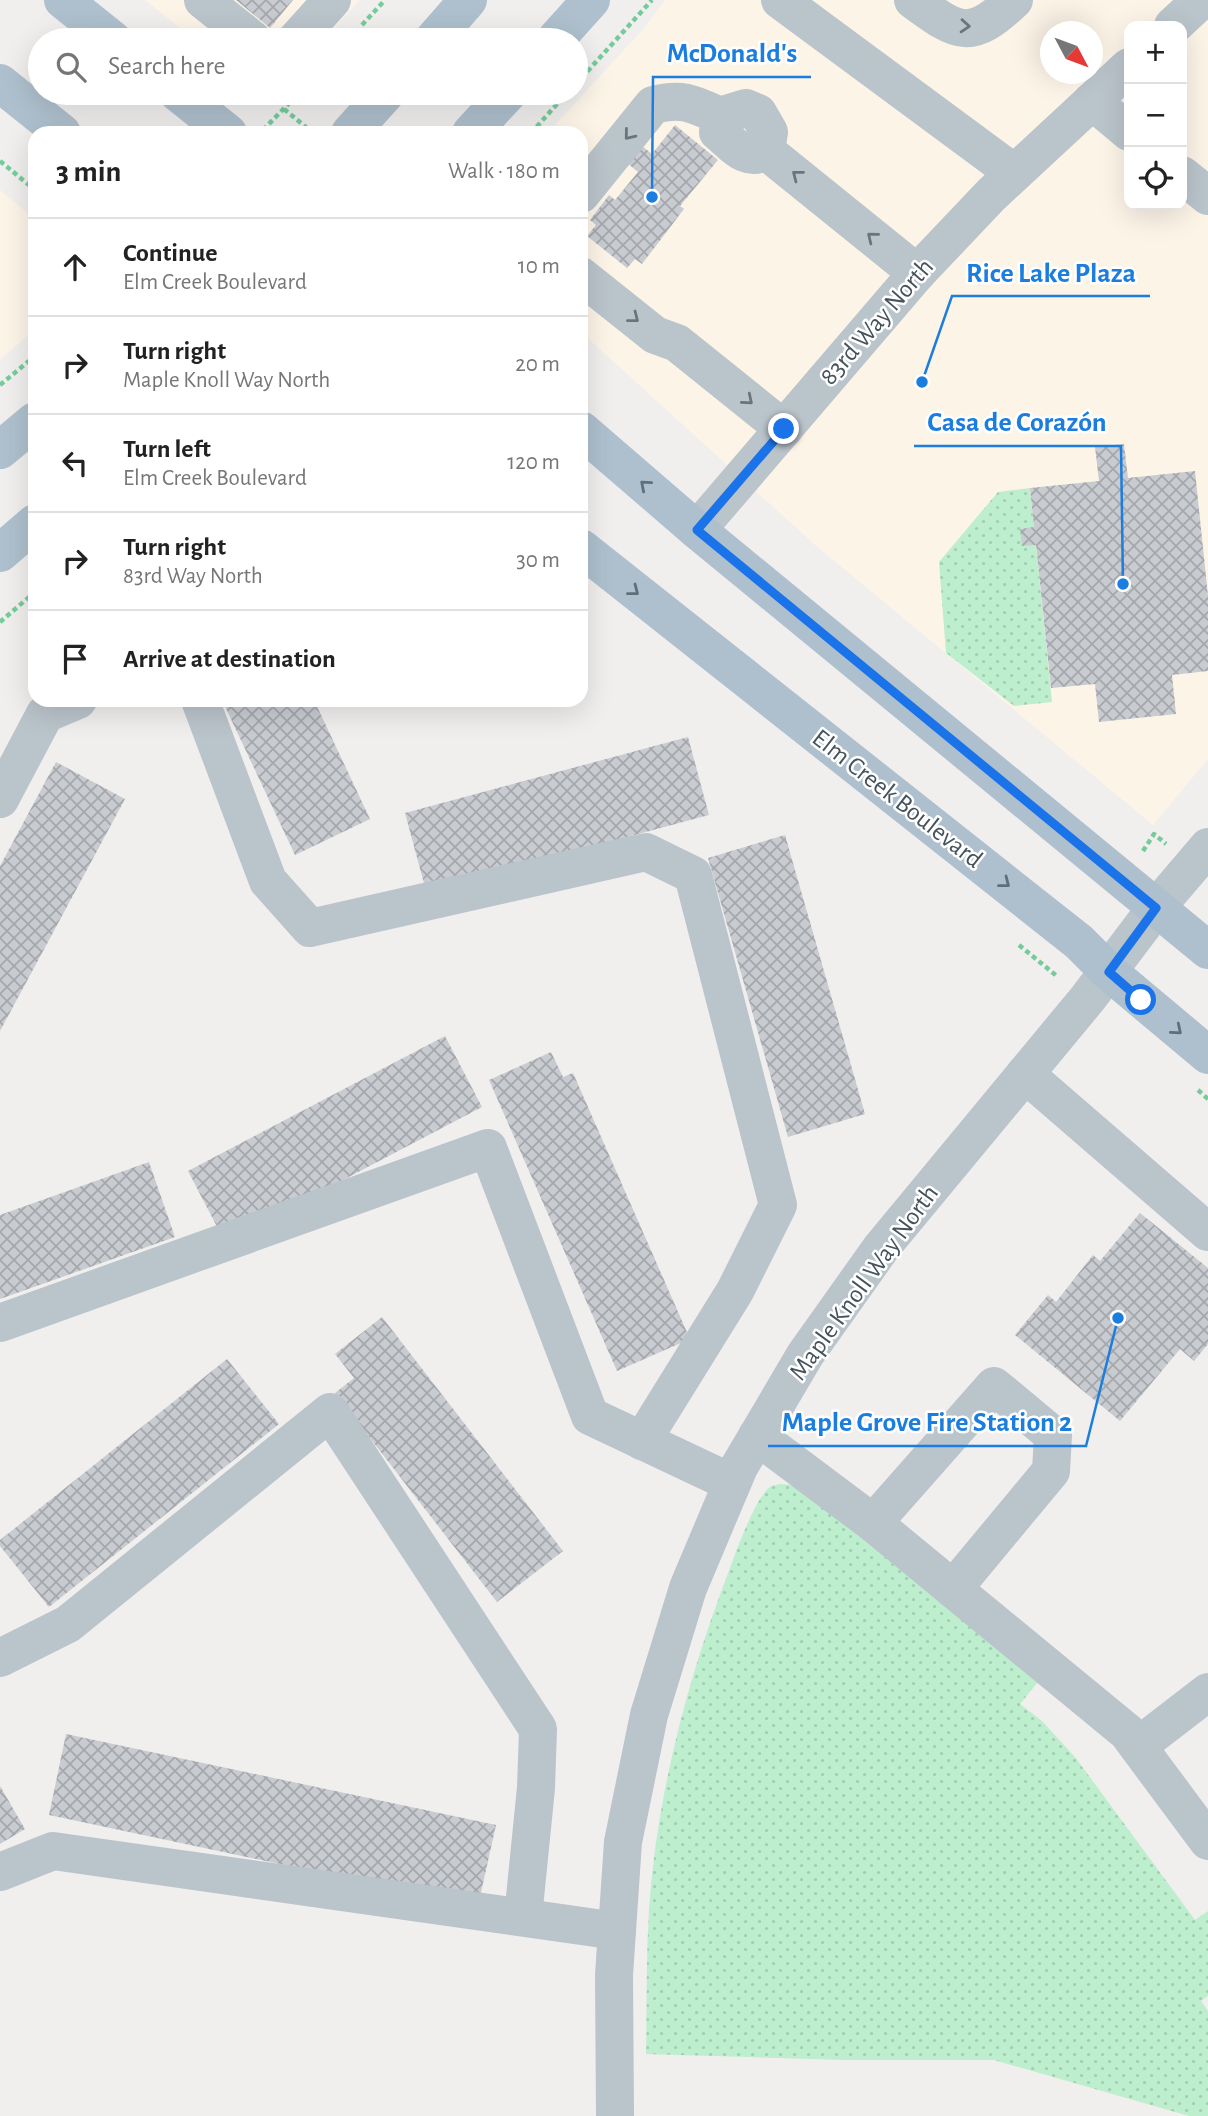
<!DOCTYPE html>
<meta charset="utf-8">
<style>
body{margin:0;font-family:"Alegreya Sans",sans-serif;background:#f6f6f6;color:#222}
.controls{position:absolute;right:21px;top:21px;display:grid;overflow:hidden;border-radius:14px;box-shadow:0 7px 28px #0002}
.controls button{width:63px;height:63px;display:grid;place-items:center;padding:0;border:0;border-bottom:2px solid #e0e0e0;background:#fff;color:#222;font:35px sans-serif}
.compass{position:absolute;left:1040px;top:21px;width:63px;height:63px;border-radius:50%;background:#fff;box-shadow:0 7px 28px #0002;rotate:131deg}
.stop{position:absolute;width:21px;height:21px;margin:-16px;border:5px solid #1a73e8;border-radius:50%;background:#fff}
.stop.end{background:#1a73e8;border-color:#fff;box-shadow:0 2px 7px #0008}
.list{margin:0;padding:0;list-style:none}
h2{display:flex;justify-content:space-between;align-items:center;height:91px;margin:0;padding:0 28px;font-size:30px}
h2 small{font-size:23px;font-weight:400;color:#767676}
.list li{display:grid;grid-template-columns:46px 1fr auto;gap:21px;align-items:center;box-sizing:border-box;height:98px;padding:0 28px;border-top:2px solid #e0e0e0}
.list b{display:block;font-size:26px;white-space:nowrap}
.list p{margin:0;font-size:23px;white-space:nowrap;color:#767676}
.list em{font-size:23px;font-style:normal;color:#767676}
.icon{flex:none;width:38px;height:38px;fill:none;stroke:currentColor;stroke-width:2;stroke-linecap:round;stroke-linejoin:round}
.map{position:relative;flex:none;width:1208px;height:2116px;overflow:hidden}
.search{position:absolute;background:#fff;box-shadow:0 7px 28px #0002;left:28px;top:28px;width:560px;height:77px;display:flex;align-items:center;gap:18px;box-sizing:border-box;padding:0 24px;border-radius:38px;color:#767676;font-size:26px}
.panel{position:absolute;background:#fff;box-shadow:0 7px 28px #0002;left:28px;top:126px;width:560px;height:581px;border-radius:21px}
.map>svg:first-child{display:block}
.commercial{fill:#fcf4e7;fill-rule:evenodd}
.grass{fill:url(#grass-dots)}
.building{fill:url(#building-cross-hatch)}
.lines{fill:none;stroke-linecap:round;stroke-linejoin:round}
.path{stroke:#75cc9b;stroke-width:4.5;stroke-dasharray:5 3.5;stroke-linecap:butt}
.minor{stroke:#bac4cb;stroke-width:38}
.major{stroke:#aec0cd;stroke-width:38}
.oneway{stroke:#69757d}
.oneway2{stroke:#606e78}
.route{stroke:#1a73e8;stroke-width:9}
.labels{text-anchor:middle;stroke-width:5;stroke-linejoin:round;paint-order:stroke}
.street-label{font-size:26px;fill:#46535b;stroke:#fff}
.leader{fill:none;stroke:#1b7dde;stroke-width:2.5}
.callout-dot{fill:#1b7dde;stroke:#fff;stroke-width:2.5}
.callout-label{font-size:28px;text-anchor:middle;font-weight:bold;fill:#1b7dde;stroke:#fff;stroke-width:5;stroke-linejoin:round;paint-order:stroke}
</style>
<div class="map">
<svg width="1208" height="2116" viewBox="0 0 1208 2116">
<defs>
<pattern id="grass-dots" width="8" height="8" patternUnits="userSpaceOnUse" patternTransform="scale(1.75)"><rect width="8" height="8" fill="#bdeecd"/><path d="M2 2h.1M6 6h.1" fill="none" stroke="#a4ceb2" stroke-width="1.8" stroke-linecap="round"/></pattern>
<pattern id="building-cross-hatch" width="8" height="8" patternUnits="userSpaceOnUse" patternTransform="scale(1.75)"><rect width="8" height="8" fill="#c8ccd1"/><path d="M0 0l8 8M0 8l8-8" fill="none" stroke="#a4a8ad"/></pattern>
</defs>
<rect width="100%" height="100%" fill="#f1eeee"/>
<g class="commercial">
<polygon points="145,0 360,0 323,40 195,40"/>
<path d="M665 0H1208V759L1153 825 814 544 581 332V133H548L645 27ZM1129 26H1182V205H1129ZM1050 32H1092V74H1050Z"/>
<polygon points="0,190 35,219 35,329 0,360"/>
</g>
<g class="grass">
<polygon points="1030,488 1052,702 1014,706 946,653 939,562 998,492"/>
<path d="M780 1484 796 1485 1038 1682 1020 1704 1042 1721 1075 1757 1195 1920 1208 1911V1996L1201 2001 1208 2011V2116H1189L994 2060H843L646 2054C647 2006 646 1958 649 1910 657 1793 688 1677 730 1568 736 1551 756 1497 770 1487 773 1485 777 1485 780 1484Z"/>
</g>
<g class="building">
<polygon points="236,0 293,0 270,28"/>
<polygon points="675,125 718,160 680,206 684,209 642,264 635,259 627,268 587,236 596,225 590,220 609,195 615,200 638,172 627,163 642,146 652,154"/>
<polygon points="1124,444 1128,478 1195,471 1208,596 1208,671 1172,675 1176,714 1099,722 1095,684 1051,688 1036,545 1022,546 1020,529 1034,527 1030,488 1099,481 1095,447"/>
<polygon points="222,700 314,700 370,819 295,855"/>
<polygon points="688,737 709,815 426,891 405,813"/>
<polygon points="56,762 125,799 0,1031 0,866"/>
<polygon points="785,835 865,1114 788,1137 708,858"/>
<polygon points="445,1036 482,1107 225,1242 188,1171"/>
<polygon points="551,1052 563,1077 573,1073 690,1339 617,1371 489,1080"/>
<polygon points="149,1162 175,1237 0,1299 0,1215"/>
<polygon points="1140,1213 1208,1268 1208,1344 1194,1361 1180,1349 1120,1421 1015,1335 1048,1295 1056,1302 1093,1255 1100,1261"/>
<polygon points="382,1317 563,1551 497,1602 335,1393 354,1378 335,1354"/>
<polygon points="227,1359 279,1424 49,1607 0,1546 0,1540"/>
<polygon points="66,1734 496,1825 478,1906 49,1815"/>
<polygon points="0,1786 25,1829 0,1844"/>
</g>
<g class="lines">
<g class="path">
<polyline points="362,25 385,0"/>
<polyline points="576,84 652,0"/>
<polyline points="284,109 313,133"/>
<polyline points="263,130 299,93"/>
<polyline points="531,133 567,93"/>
<polyline points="0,161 35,190"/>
<polyline points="0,385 35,356"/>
<polyline points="0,622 35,592"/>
<polyline points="1143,851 1154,834 1166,844"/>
<polyline points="1019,945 1058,977"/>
<polyline points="1198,1090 1208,1099"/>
</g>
<g class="minor">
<polyline points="203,0 253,40"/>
<polyline points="780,0 1014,173"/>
<path d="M913 0C959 34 971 41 1014 0"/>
<polyline points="1173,26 1201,0"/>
<polyline points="296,40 332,0"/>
<polyline points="1092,101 1129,132"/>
<polyline points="766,151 917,273"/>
<polyline points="1182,175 1208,196"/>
<path d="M581 194 653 105C682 97 694 104 720 116L746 108 758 113 769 132 766 151C746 163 734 145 718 132L720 116"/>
<polyline points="581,276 655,335 677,343 784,429"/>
<polyline points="697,530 917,273 991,195 1129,67"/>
<polyline points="200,700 268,881 310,928 646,852 693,875 778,1205 735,1291 642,1441"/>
<polyline points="0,799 45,714 78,700"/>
<polyline points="1025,1074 1208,1232"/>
<polyline points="0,1323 488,1148 590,1416 732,1483"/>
<polyline points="757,1436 873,1523 1127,1732 1208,1841"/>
<polyline points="873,1523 994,1386 1053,1435 1051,1471 953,1589"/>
<polyline points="0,1658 68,1624 330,1412 538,1729 536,1788 523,1917"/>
<polyline points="1138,1746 1208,1692"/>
<polyline points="0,1872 53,1851 617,1931"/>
<polyline points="615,2116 614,1975 623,1842 649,1715 688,1588 739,1467 805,1355 881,1248 1088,998 1156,908 1208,847"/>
</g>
<g class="major">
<polyline points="63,0 113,40"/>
<polyline points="433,40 468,0"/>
<polyline points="555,40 591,0"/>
<polyline points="0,83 62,133"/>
<polyline points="178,93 228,133"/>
<polyline points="350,133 386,93"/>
<polyline points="471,133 508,93"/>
<polyline points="581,430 697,530 1208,950"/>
<polyline points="0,450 35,421"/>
<polyline points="581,548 1079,942 1109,972 1208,1055"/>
<polyline points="0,553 35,523"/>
</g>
</g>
<defs><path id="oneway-chevron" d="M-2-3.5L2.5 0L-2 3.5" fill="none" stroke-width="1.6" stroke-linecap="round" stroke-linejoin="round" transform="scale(1.75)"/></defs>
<g class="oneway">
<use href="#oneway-chevron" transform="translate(965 26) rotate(4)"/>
<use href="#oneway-chevron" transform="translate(629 135) rotate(129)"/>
<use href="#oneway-chevron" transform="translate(797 175) rotate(-142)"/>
<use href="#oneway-chevron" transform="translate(872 237) rotate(-141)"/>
<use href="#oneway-chevron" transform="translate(634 318) rotate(38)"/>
<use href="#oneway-chevron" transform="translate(748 400) rotate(40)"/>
</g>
<g class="oneway2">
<use href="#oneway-chevron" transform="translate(645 485) rotate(-139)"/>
<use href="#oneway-chevron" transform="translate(634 591) rotate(38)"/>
<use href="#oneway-chevron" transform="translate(1005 883) rotate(38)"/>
<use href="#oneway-chevron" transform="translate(1177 1030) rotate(40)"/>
</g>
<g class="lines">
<polyline class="route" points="784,429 697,530 1156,908 1109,972 1141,1000"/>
</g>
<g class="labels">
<g class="street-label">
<text transform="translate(876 321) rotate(-49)" y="9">83rd Way North</text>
<text transform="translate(898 798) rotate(38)" y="9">Elm Creek Boulevard</text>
<text transform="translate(863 1282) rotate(-54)" y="9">Maple Knoll Way North</text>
</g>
</g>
<path class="leader" d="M652 197L653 77H811M922 382L952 296H1150M1123 584L1121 446H914M1118 1318L1086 1446H768"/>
<g class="callout-dot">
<circle cx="652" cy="197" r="7"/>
<circle cx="922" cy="382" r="7"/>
<circle cx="1123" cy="584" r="7"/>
<circle cx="1118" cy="1318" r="7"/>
</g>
<g class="callout-label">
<text x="732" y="62">McDonald's</text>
<text x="1051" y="282">Rice Lake Plaza</text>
<text x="1017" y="431">Casa de Corazón</text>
<text x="927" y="1431">Maple Grove Fire Station 2</text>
</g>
</svg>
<div class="controls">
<button>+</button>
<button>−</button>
<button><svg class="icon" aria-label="locate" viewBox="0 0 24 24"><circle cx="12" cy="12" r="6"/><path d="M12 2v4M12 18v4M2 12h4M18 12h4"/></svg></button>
</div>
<svg class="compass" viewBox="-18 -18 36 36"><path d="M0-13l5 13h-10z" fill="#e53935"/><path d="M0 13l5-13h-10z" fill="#767676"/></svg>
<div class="stop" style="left:1141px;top:1000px"></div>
<div class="stop end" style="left:784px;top:429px"></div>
<div class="search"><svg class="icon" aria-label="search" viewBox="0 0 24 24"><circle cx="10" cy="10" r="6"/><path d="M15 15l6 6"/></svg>Search here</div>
<section class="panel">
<h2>3 min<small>Walk · 180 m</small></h2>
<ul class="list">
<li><svg class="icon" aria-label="ahead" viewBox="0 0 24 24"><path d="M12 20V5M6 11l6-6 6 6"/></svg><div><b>Continue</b><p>Elm Creek Boulevard</p></div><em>10 m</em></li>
<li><svg class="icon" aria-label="right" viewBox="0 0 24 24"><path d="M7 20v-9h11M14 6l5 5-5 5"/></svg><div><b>Turn right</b><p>Maple Knoll Way North</p></div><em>20 m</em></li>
<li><svg class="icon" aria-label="left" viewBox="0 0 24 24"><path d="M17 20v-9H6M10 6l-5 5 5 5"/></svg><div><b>Turn left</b><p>Elm Creek Boulevard</p></div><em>120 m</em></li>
<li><svg class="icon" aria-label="right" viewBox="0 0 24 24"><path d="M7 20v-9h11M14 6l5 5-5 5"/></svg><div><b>Turn right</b><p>83rd Way North</p></div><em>30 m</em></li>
<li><svg class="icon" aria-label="arrive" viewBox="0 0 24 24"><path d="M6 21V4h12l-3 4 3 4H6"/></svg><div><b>Arrive at destination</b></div></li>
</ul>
</section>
</div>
